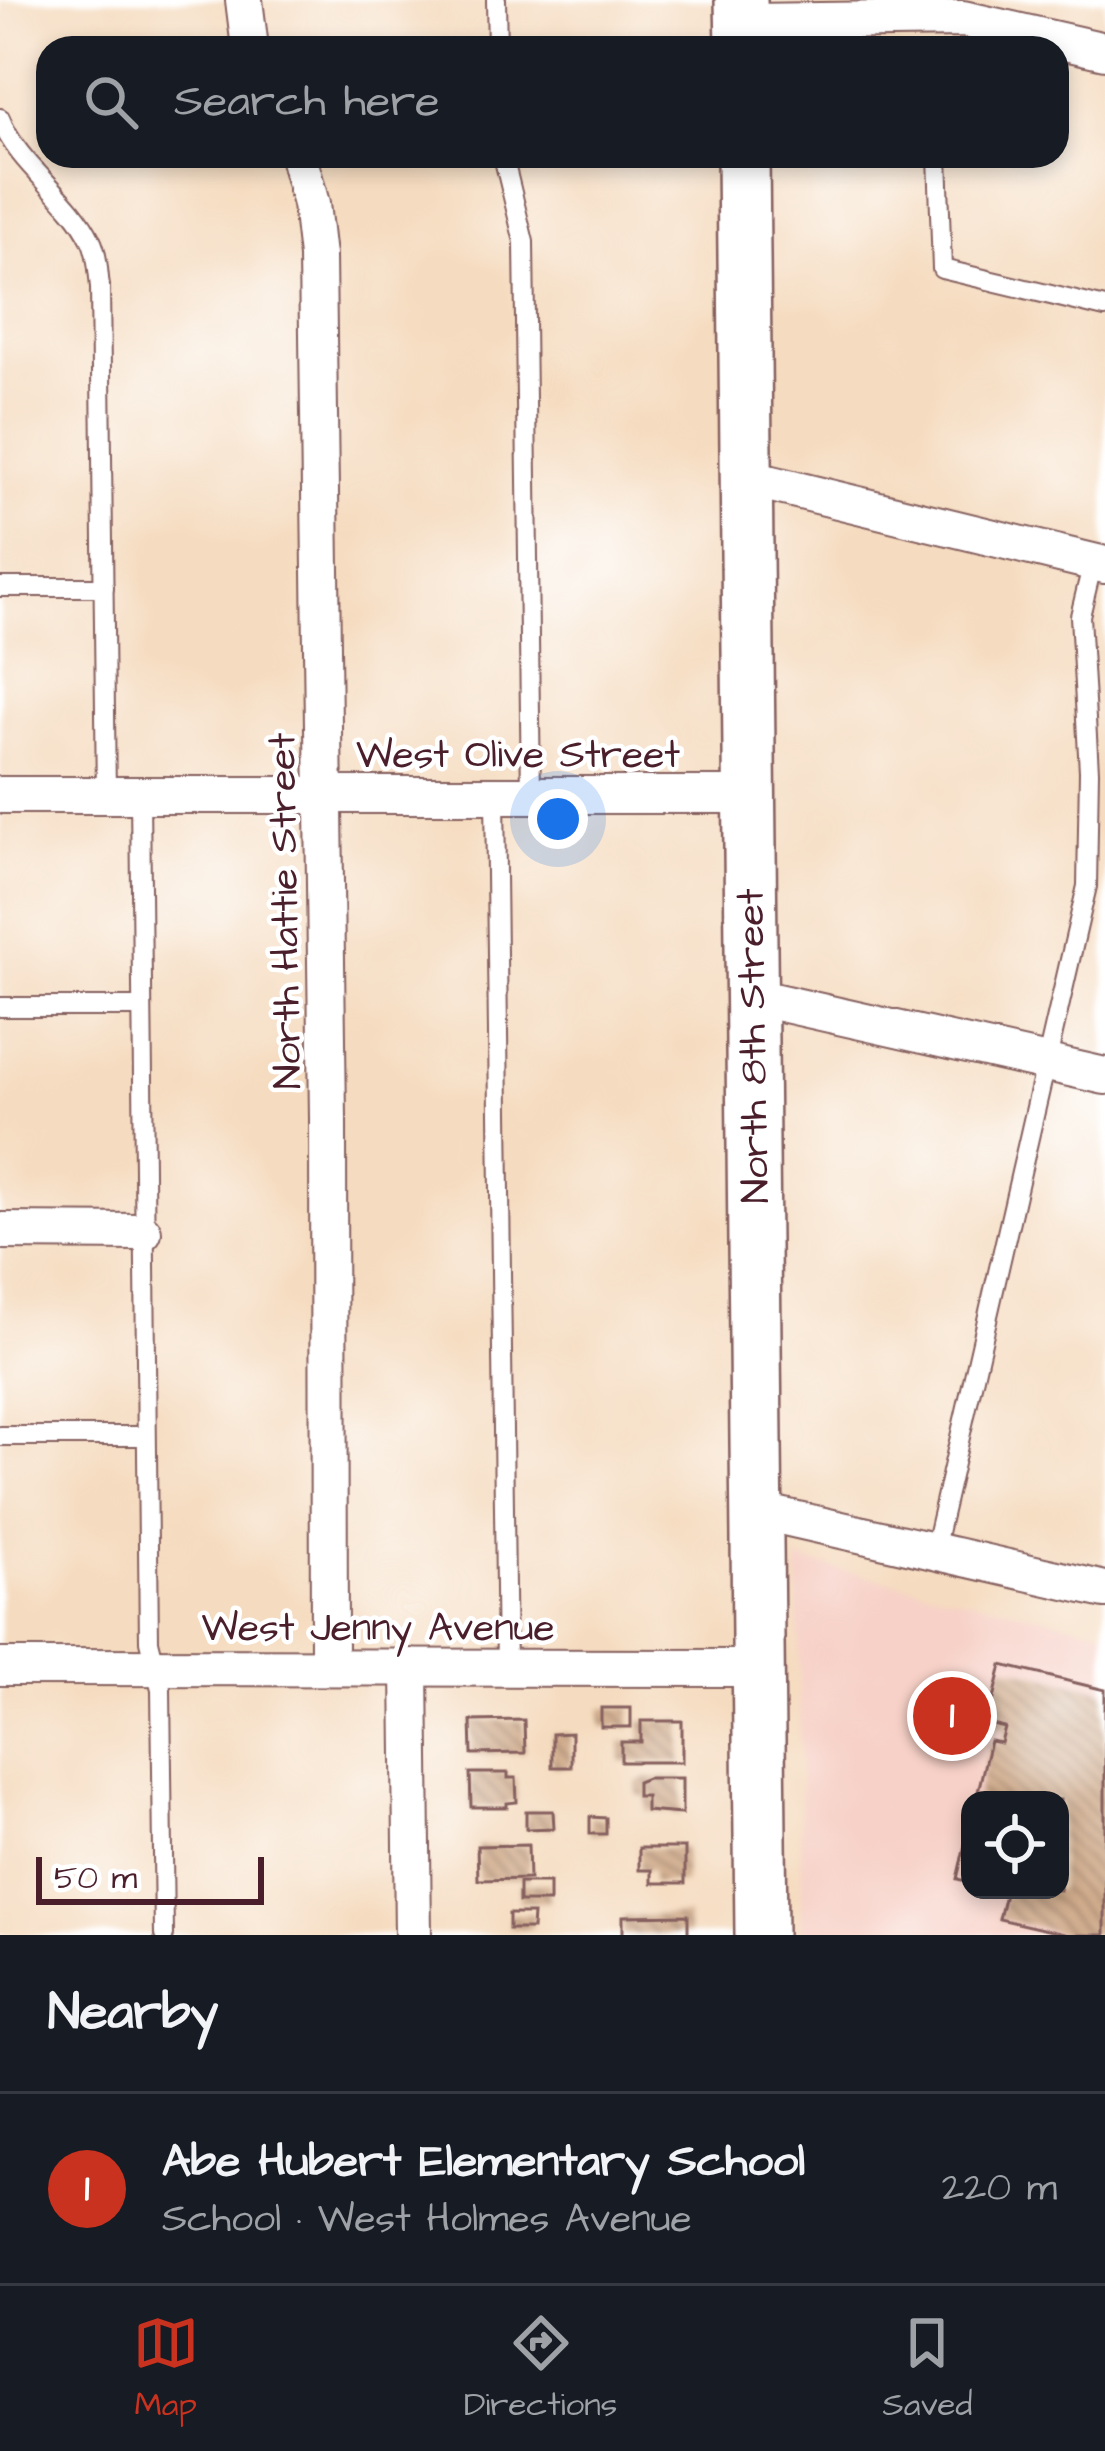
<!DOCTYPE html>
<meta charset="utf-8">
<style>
body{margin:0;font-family:"Architects Daughter",sans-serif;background:#20242c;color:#f1f3f6}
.controls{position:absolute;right:36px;bottom:36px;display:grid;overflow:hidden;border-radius:24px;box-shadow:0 6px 18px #0003}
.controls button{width:108px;height:108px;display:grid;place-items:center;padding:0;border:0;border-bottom:3px solid #363941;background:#171b24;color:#f1f3f6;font:60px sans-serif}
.scale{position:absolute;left:36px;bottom:30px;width:228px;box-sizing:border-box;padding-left:12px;border:6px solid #4a1f2b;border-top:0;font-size:33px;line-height:42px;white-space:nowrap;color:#4a1f2b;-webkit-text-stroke:9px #fff;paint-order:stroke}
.you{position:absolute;left:558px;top:819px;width:42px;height:42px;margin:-30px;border:9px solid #fff;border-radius:50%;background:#1a73e8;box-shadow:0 0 0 18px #1a73e833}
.badge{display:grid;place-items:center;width:78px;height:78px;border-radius:50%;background:#c8321e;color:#fff;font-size:39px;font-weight:700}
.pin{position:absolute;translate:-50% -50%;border:6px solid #fff;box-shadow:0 3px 12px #0006}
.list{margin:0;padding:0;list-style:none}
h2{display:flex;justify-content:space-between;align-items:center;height:156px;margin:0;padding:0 48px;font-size:51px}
h2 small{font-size:39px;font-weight:400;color:#9ea1a6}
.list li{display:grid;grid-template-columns:78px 1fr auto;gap:36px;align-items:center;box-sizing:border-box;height:192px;padding:0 48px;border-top:3px solid #363941}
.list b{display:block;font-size:45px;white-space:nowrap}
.list p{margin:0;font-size:39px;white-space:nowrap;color:#9ea1a6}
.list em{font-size:39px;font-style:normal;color:#9ea1a6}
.icon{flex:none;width:66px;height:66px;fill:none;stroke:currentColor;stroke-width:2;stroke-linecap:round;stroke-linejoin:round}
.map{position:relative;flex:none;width:1105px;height:1935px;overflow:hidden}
.search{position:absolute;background:#171b24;box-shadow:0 6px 18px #0003;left:36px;right:36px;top:36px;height:132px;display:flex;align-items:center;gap:30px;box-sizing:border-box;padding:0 42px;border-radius:36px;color:#9ea1a6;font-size:45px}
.sheet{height:348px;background:#171b24}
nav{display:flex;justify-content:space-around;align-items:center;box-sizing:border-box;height:168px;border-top:3px solid #363941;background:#171b24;font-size:33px;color:#9ea1a6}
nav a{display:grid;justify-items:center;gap:6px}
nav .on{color:#c8321e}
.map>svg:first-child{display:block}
.built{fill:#f7d1c7;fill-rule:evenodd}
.building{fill:url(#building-back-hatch)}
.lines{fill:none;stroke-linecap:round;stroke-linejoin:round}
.lane-casing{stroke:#86615f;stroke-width:22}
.street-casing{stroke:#86615f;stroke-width:40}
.secondary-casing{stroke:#86615f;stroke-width:56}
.lane{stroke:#fff;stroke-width:18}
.street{stroke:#fff;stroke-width:36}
.secondary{stroke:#fff;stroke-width:51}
.labels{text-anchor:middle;stroke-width:9;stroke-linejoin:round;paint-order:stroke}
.street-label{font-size:39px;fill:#4a1f2b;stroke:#fff}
</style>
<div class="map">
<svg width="1105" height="1935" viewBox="0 0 1105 1935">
<defs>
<pattern id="building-back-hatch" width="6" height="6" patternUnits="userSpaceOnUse" patternTransform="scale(3)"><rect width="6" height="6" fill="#cfaa8a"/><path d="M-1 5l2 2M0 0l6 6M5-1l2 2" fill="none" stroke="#aa8a71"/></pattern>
</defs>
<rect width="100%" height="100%" fill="#fff"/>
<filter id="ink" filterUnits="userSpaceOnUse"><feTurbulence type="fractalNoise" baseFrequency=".00833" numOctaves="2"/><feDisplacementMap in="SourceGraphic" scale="24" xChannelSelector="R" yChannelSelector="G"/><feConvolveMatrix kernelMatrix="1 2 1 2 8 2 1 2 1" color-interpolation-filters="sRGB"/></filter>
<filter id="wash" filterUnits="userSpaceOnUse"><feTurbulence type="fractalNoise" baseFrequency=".004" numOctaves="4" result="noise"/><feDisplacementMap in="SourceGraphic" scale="48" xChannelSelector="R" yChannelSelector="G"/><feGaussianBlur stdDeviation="2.7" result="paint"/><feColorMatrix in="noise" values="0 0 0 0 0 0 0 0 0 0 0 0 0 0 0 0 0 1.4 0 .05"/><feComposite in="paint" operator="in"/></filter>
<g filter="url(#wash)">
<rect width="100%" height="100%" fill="#f5dbbf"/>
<path class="built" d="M798 1560 1105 1631V1935H802ZM970 1800H1060V1890H970Z"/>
<g id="blocks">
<g class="building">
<polygon points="1002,1665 1105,1690 1105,1935 1069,1935 999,1919 1006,1890 1060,1890 1060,1800 976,1800 990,1741 1001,1743 1005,1728 988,1724"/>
<rect x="601" y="1708" width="30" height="19"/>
<polygon points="524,1720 525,1753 472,1754 471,1721"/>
<polygon points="641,1721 682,1721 682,1762 621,1762 621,1742 641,1742"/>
<polygon points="571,1733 571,1767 552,1767 552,1734"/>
<polygon points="470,1773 508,1773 508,1778 516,1778 517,1802 507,1803 507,1807 471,1807"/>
<polygon points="647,1778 682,1778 682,1814 646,1811 646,1796 637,1796 637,1782"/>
<polygon points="526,1811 553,1811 554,1828 526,1829"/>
<polygon points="590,1817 606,1818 606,1834 590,1834"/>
<polygon points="968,1832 970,1832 970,1882 957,1879"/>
<polygon points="528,1845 529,1879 478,1880 477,1846"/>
<polygon points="639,1848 685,1848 685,1883 652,1883 652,1870 639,1870"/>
<rect x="519" y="1883" width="30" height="19"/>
<polygon points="509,1914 533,1914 532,1929 509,1929"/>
<polygon points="688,1915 688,1935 623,1935 623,1916"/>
</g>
</g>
</g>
<g filter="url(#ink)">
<use href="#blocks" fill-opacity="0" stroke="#86615f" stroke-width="3"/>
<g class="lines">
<defs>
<g id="lane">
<polyline points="496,0 497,48"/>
<path d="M0 118C18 167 69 194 91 240 98 254 98 272 100 287L106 796"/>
<polyline points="503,156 524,242 531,795"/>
<polyline points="938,156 942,269 1105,308"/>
<polyline points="0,587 104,587"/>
<polyline points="495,795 506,1668"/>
<polyline points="140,796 149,1641 161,1689 164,1935"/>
<polyline points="0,1007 141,1007"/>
<polyline points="0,1436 145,1436"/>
<polyline points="934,1550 1087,886 1089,771 1080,616 1093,562"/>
</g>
<g id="street">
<polyline points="244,0 250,48"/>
<polyline points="741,22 963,19 1105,51"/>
<polyline points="298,156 311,204 317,256 328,1119 329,1667"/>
<polyline points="747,478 1105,565"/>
<polyline points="0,795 748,795"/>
<polyline points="750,996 1105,1076"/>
<polyline points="0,1231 143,1232"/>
<polyline points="758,1511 1105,1590"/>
<polyline points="0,1667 757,1668"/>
<polyline points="410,1667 413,1935"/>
</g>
<g id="secondary">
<polyline points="741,0 742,48"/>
<polyline points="743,156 761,1935"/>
</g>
</defs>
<use href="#lane" class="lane-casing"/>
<use href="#street" class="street-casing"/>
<use href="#secondary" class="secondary-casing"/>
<use href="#lane" class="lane"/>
<use href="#street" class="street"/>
<use href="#secondary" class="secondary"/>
</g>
</g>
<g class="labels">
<g class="street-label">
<text x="518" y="767">West Olive Street</text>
<text transform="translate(283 911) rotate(-91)" y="14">North Hattie Street</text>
<text transform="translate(751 1046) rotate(-91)" y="14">North 8th Street</text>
<text x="378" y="1640">West Jenny Avenue</text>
</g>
</g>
</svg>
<div class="controls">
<button><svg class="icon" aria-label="locate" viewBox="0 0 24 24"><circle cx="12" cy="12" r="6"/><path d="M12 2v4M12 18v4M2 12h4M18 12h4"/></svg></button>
</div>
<div class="scale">50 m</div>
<div class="you"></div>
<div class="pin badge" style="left:952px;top:1716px">1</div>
<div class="search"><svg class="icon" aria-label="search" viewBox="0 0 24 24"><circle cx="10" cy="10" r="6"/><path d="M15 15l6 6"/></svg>Search here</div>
</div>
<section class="sheet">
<h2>Nearby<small></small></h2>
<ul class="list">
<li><span class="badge">1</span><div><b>Abe Hubert Elementary School</b><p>School · West Holmes Avenue</p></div><em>220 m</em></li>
</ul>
</section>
<nav>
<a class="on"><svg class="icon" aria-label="map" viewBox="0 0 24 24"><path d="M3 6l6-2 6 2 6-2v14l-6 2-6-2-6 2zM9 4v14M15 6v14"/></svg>Map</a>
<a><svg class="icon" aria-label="directions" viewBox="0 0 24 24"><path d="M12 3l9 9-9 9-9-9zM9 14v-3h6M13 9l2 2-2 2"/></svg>Directions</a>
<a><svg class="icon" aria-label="saved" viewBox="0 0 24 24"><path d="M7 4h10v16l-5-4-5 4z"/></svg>Saved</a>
</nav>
